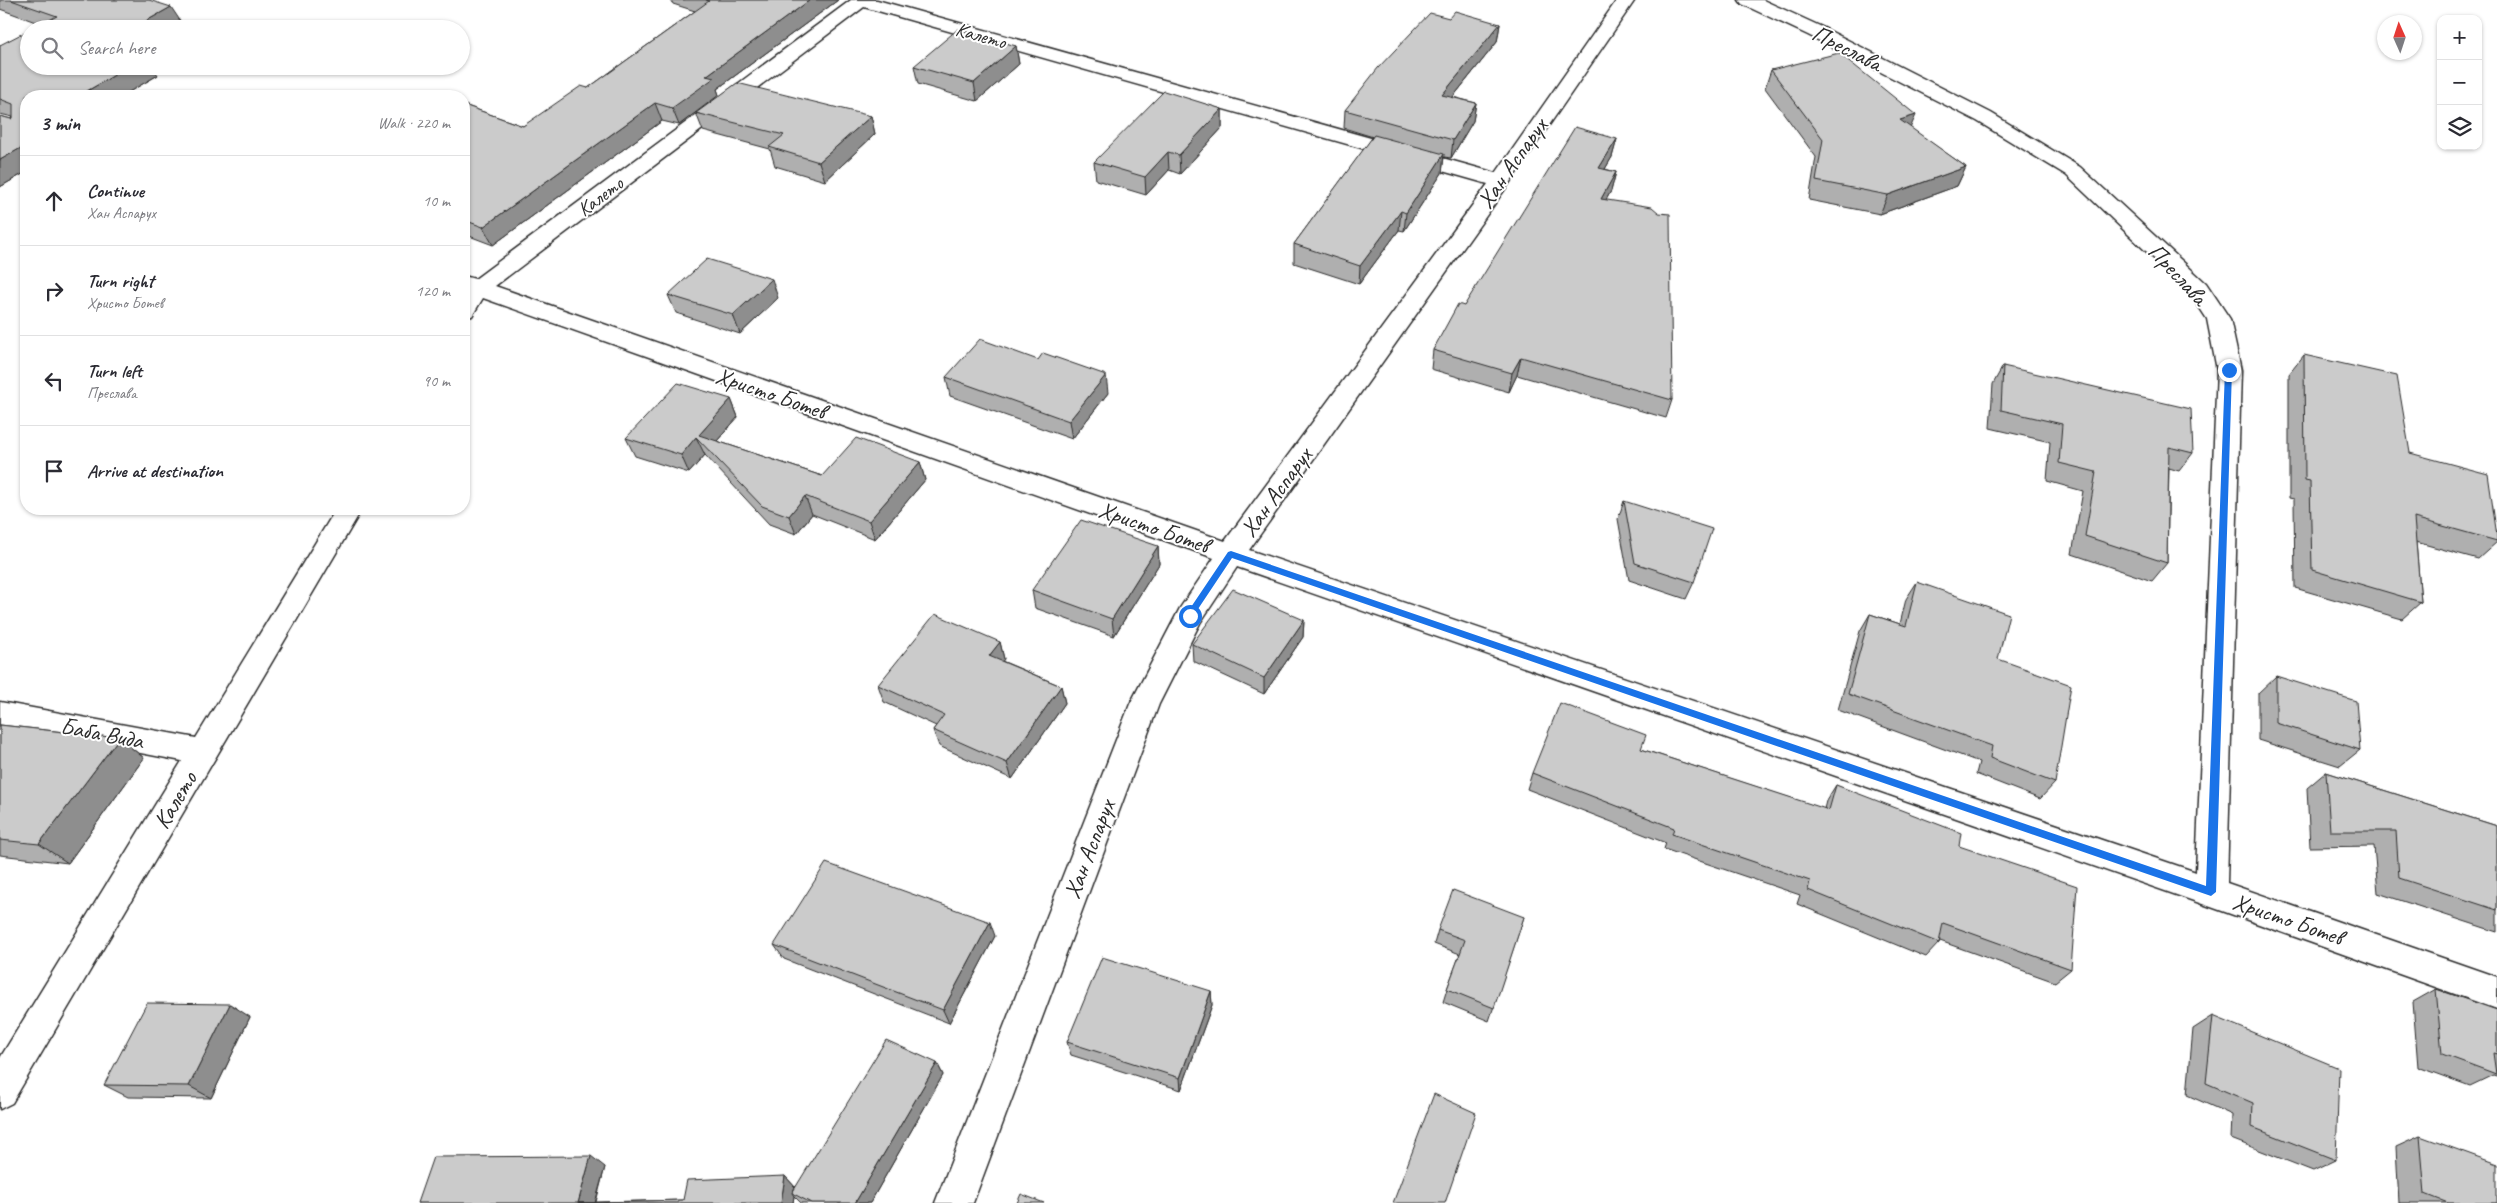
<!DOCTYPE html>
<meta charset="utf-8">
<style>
body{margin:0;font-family:Caveat,sans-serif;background:#f2f2f3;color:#2b2b33}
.controls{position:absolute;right:15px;top:15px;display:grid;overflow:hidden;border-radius:10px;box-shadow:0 1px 4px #0004}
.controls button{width:45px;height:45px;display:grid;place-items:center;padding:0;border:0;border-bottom:1px solid #e1e1e2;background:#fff;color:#2b2b33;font:25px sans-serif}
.compass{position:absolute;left:2377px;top:15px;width:45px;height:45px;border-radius:50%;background:#fff;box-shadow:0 1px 4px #0004;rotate:357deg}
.stop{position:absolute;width:15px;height:15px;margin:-11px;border:4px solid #1a73e8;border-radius:50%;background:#fff}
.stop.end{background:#1a73e8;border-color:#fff;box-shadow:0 1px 5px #0008}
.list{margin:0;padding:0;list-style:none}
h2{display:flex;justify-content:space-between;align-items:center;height:65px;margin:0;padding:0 20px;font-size:21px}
h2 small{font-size:16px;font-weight:400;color:#7c7c81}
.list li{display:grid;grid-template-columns:32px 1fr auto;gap:15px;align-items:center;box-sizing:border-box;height:90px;padding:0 20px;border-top:1px solid #e1e1e2}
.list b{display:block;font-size:19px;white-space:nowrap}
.list p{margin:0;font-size:16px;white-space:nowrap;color:#7c7c81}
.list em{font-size:16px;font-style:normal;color:#7c7c81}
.icon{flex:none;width:28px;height:28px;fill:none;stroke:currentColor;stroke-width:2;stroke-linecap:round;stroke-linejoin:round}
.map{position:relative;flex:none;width:2497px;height:1203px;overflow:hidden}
.search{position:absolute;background:#fff;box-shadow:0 1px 4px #0004;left:20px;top:20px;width:450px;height:55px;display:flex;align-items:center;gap:12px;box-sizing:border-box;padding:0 18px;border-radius:28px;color:#7c7c81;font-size:19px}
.panel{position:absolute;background:#fff;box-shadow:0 1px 4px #0004;left:20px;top:90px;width:450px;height:425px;border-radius:20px}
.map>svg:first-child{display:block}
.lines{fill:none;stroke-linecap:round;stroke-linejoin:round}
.street-casing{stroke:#2b2b2b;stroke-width:3}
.street{fill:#fff;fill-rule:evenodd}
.wall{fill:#afafaf;stroke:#2b2b2b}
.shaded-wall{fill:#8e8e8e;stroke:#2b2b2b}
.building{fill:#cbcbcb;stroke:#2b2b2b}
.route{fill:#1a73e8}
.labels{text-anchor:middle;stroke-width:4;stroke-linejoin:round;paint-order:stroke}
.far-street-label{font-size:20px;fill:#2b2b2b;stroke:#fff}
.street-label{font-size:24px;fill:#2b2b2b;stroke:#fff}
</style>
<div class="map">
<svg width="2497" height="1203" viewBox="0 0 2497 1203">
<rect width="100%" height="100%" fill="#fff"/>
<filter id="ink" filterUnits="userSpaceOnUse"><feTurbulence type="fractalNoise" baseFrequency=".02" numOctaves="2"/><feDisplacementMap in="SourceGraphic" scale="10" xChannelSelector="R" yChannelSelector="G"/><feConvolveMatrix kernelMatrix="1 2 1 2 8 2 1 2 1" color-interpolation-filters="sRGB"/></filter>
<g filter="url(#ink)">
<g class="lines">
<defs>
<g id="street">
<path d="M851 0H877L1496 173 1617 0H1635L1508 185 1249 550 2196 872 2217 370 2207 319 2190 293 2066 175 1977 121 1808 35 1742 4 1739 0H1763L1822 27 1991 113 2080 167 2206 283 2230 319 2241 370 2227 883 2497 977V1009L2211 907 1237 567 1200 623 1159 704 973 1203H935L1130 704 1180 608 1214 558 483 298 472 316 464 318V276L475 279ZM864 7 1488 184 1225 541 495 286Z"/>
<polygon points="336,509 362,509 12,1103 0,1109 0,1058 182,761 0,726 0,702 196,738"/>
</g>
</defs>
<use href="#street" class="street-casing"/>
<use href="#street" class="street"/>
</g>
<g class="wall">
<polygon points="0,0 149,0 183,25 41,24 0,9"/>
<polygon points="671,0 838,0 717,89 719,95 679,125 662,121 493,245 464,234 464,105 523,126 588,88 695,11 673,4"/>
<polygon points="1449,18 1500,24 1497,42 1453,97 1476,103 1473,121 1451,158 1444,157 1442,173 1404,231 1399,230 1359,284 1294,263 1294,244 1373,137 1344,128 1345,110"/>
<polygon points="0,45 158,75 122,96 26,96 26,172 0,187 0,116 11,119 13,117 0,114"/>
<polygon points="1016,46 1019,64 977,101 918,84 914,66"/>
<polygon points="1771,70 1910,128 1966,167 1957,186 1880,214 1809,200 1816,157 1765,88"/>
<polygon points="1222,109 1222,128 1180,174 1169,170 1146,195 1096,180 1094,162"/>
<polygon points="696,113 871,116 875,134 825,181 775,166 770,149 703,131"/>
<polygon points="1617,139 1612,157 1605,169 1616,172 1611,191 1606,200 1672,400 1666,418 1517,375 1509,392 1431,369 1433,350 1464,306"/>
<polygon points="668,295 778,298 740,334 676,313"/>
<polygon points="2304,355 2410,453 2497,536 2497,542 2478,559 2416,542 2421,602 2402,619 2295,588 2294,499 2289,498 2289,374"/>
<polygon points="2003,366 2193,453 2179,471 2169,468 2167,563 2152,581 2072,554 2083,491 2047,481 2050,442 1990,428 1993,384"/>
<polygon points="946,377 1108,393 1072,439 950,396"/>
<polygon points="731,399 738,417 717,441 822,476 920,462 925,480 875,539 812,514 796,534 769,524 705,455 689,473 635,456 626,438"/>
<polygon points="1624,501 1694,582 1686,599 1629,580 1618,519"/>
<polygon points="1158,546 1159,564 1114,636 1035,608 1032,590"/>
<polygon points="1917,582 1998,659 2055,783 2040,799 1976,774 1979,762 1838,710 1860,631 1870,614 1900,624 1906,599"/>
<polygon points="1304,620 1303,637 1264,694 1193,661 1192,644"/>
<polygon points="1000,642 1004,659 1002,661 1061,686 1065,703 1012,779 939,746 933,730 936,726 884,702 878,685"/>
<polygon points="2276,676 2360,750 2340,766 2258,740 2258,693"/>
<polygon points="0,725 119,738 144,758 68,863 0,855"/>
<polygon points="1641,749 1824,809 1826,801 1836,785 1959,846 2071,969 2055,982 1940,941 1939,943 1926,957 1797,904 1800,895 1664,849 1666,843 1527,789 1532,773"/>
<polygon points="2326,772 2497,826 2497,932 2378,893 2374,846 2310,847 2307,788"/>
<polygon points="1524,917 1489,1021 1443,1002 1447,989 1460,954 1434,944 1438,930"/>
<polygon points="995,936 949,1023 784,959 774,945"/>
<polygon points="2436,989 2497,1010 2497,1076 2493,1075 2470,1086 2418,1067 2413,1002"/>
<polygon points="1211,991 1212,1005 1181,1090 1071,1055 1067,1042"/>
<polygon points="2213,1016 2336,1160 2313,1171 2231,1139 2232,1115 2187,1095 2193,1029"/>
<polygon points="250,1017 211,1098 128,1097 104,1085"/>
<polygon points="937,1063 943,1075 870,1203 801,1203 794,1196 793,1203 417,1203 605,1167 596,1202 683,1200 785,1176 795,1187"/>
<polygon points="2420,1136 2497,1203 2399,1203 2396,1147"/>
</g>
<g class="shaded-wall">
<polygon points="810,0 838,0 717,89 719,95 679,125 672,108 706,76"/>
<polygon points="171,7 183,25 177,29 132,29"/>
<polygon points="1500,24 1497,42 1440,113 1442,95"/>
<polygon points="1016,46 1019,64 977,101 974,83"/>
<polygon points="130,66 152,66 158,75 122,96 91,96 87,91"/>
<polygon points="655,103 662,121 493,245 483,227"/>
<polygon points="1476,103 1473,121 1451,158 1453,140"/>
<polygon points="1222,109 1222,128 1180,174 1179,155"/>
<polygon points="1916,115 1908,133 1900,120"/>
<polygon points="871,116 875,134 825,181 819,162"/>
<polygon points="1617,139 1612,157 1595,186 1599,168"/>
<polygon points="26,145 26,172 0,187 0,160"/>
<polygon points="1168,152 1169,170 1146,195 1145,177"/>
<polygon points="1444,154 1442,173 1404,231 1406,213"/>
<polygon points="1966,167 1957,186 1880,214 1888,195"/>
<polygon points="1616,172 1611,191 1596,217 1601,199"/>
<polygon points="1401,211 1399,230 1359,284 1360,266"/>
<polygon points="772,279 778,298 740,334 733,315"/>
<polygon points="1521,357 1517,375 1509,392 1512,373"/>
<polygon points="1106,375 1108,393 1072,439 1069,421"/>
<polygon points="731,399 738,417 709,450 699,435"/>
<polygon points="696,437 705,455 689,473 681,455"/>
<polygon points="920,462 925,480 875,539 869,521"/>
<polygon points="805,496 812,514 796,534 789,516"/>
<polygon points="1158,546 1159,564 1114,636 1112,619"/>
<polygon points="1304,620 1303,637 1264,694 1264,678"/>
<polygon points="1000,642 1004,659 994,673 989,656"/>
<polygon points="1061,686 1065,703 1012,779 1007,763"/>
<polygon points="119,738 144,758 68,863 39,844"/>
<polygon points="990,922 995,936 949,1023 943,1010"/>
<polygon points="1211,991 1212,1005 1181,1090 1180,1078"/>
<polygon points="230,1004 250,1017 211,1098 189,1086"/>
<polygon points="937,1063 943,1075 870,1203 855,1203"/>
<polygon points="591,1156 605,1167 595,1203 578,1203"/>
<polygon points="785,1176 795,1187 792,1193 794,1196 793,1203 781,1203"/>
</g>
<g class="building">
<polygon points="11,0 149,0 171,7 132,29 32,29 57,16"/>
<polygon points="706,0 810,0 706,76 714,78 672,108 655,103 483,227 464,220 464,105 523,126 581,86 588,88 709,1"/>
<polygon points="1455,11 1500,24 1442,95 1476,103 1453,140 1345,110 1378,68 1430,13 1449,18"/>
<polygon points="958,29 1016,46 974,83 914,66"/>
<polygon points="29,30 29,66 130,66 87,91 104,96 26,96 26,145 0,160 0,116 11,119 13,118 13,104 0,99 0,45"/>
<polygon points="1839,53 1916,115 1900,120 1966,167 1888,195 1816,181 1823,139 1771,70"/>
<polygon points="737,83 871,116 819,162 769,147 784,135 696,113"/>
<polygon points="1164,91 1222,109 1179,155 1168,152 1145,177 1094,162"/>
<polygon points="1575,127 1617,139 1599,168 1616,172 1601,199 1652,207 1659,213 1670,214 1672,400 1521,357 1512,373 1433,350 1458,304 1464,306"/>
<polygon points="1374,135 1444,154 1406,213 1401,211 1360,266 1294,244"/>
<polygon points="707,259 772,279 733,315 668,295"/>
<polygon points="980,339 1038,360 1043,353 1106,375 1069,421 946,377"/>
<polygon points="2304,355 2397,376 2410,453 2488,474 2497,536 2497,541 2414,518 2421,602 2312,570 2310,481 2305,480"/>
<polygon points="2003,366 2191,409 2193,453 2169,447 2167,563 2085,536 2096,472 2059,463 2062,424 2001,410"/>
<polygon points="678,383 731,399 699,435 822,476 856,438 920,462 869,521 805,496 789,516 762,506 696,437 681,455 626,438"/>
<polygon points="1624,501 1712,529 1694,582 1635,563"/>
<polygon points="1081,520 1158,546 1112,619 1032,590"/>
<polygon points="1917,582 2009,614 1998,659 2071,685 2055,783 1990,758 1992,746 1848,694 1870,614 1906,626"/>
<polygon points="1233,589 1304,620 1264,678 1192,644"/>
<polygon points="935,614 1000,642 989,656 1061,686 1007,763 933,730 944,715 878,685"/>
<polygon points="2276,676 2356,701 2360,750 2276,723"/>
<polygon points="1560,703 1646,735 1641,749 1829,810 1836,785 1961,833 1959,846 2077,886 2071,969 1943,923 1939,943 1808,890 1810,881 1672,834 1674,828 1532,773"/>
<polygon points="0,725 119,738 39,844 0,840"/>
<polygon points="2326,772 2497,826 2497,910 2399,878 2396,831 2330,831"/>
<polygon points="826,863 990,922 943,1010 774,945"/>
<polygon points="1453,890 1524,917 1494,1008 1447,989 1465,940 1438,930"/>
<polygon points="1102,957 1211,991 1180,1078 1067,1042"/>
<polygon points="2436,989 2497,1010 2497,1054 2493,1053 2496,1074 2442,1054"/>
<polygon points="147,1003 230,1004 189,1086 104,1085"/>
<polygon points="2213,1016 2339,1068 2336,1160 2252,1127 2253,1103 2206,1083"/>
<polygon points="886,1040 937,1063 855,1203 811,1203 792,1193"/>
<polygon points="1434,1094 1476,1113 1445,1203 1393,1203"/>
<polygon points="2420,1136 2497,1164 2497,1203 2448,1203 2425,1194"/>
<polygon points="591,1156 578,1203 683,1200 687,1180 785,1176 781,1203 417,1203 433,1157"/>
<polygon points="1021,1194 1044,1203 1017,1203"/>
</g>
</g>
<polygon class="route" points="2229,368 2232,370 2216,892 2211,896 1232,558 1192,618 1187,618 1185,616 1228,552 1231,551 2206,886 2225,370"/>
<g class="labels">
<g class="far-street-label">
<text transform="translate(981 35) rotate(16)" y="7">Калето</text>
<text transform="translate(600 196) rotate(-37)" y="7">Калето</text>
</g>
<g class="street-label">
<text transform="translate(1847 48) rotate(27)" y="8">Преслава</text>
<text transform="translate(1512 163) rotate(-55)" y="8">Хан Аспарух</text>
<text transform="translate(2178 274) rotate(47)" y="8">Преслава</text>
<text transform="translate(771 393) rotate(19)" y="8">Христо Ботев</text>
<text transform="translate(1276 492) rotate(-54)" y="8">Хан Аспарух</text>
<text transform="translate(1154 527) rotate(19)" y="8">Христо Ботев</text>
<text transform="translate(102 733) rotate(11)" y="8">Баба Вида</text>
<text transform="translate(175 800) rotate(-59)" y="8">Калето</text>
<text transform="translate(1089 849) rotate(-69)" y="8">Хан Аспарух</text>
<text transform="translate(2288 919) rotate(19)" y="8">Христо Ботев</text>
</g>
</g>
</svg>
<div class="controls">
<button>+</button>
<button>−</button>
<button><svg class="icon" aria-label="layers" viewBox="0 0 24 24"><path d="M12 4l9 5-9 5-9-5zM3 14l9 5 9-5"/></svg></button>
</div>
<svg class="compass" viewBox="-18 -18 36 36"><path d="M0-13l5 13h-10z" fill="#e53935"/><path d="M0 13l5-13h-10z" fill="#7c7c81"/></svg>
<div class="stop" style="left:1190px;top:616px"></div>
<div class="stop end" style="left:2229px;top:370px"></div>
<div class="search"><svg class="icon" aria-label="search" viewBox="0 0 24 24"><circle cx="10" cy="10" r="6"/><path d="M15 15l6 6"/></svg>Search here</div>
<section class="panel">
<h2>3 min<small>Walk · 220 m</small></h2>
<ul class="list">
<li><svg class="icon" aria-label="ahead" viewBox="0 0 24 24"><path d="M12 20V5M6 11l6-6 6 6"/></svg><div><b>Continue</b><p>Хан Аспарух</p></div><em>10 m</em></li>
<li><svg class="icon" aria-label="right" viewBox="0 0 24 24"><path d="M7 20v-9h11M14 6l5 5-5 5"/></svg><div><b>Turn right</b><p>Христо Ботев</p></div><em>120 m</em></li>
<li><svg class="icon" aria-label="left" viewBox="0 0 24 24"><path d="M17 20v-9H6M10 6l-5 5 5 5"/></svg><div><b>Turn left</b><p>Преслава</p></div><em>90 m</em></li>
<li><svg class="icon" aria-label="arrive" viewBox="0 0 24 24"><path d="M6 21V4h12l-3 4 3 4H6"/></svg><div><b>Arrive at destination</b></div></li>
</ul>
</section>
</div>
